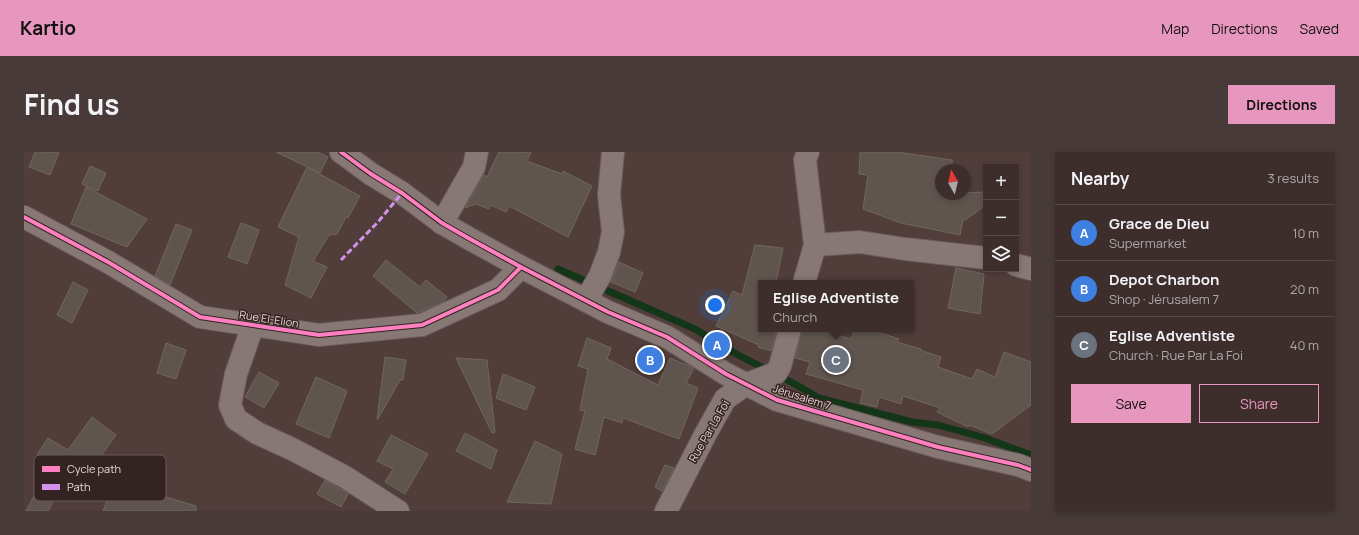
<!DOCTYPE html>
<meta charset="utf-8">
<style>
body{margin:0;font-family:Manrope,sans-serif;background:#483a38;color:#f1f3f6}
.controls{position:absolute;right:12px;top:12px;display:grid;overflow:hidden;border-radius:0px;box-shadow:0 2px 6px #0003}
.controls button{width:36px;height:36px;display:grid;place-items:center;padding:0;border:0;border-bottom:1px solid #564a48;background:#3d2e2c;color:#f1f3f6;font:20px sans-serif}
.compass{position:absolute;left:911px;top:12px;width:36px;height:36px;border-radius:50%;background:#3d2e2c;box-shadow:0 2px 6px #0003;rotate:352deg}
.you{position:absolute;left:691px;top:153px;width:14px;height:14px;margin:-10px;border:3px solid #fff;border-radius:50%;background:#1a73e8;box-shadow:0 0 0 6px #1a73e833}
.badge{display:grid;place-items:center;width:26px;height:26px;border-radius:50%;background:#e797bd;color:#fff;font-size:13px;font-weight:700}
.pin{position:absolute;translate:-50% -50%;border:2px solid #fff;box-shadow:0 1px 4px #0006}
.popup{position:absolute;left:734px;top:128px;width:156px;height:52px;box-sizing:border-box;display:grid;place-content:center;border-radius:0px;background:#3d2e2c;filter:drop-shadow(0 1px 3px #0005);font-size:13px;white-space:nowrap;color:#ada8a9}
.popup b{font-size:15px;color:#f1f3f6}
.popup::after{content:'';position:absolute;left:50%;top:100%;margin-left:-8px;border:8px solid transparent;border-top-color:#3d2e2c}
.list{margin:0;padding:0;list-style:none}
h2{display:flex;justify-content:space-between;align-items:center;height:52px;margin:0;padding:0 16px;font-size:17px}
h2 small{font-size:13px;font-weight:400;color:#ada8a9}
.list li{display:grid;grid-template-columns:26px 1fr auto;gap:12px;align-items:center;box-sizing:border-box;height:56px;padding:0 16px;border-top:1px solid #564a48}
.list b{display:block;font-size:15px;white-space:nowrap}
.list p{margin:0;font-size:13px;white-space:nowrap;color:#ada8a9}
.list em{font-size:13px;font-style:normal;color:#ada8a9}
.actions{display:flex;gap:8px;padding:12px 16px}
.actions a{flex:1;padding:9px 0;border:1px solid #e797bd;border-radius:0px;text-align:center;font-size:14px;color:#e797bd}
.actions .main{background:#e797bd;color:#111}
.icon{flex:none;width:22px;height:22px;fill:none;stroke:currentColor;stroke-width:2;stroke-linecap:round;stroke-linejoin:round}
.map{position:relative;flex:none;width:1007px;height:359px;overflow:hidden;border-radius:0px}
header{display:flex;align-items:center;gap:24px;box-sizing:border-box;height:56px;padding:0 20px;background:#e797bd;color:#111}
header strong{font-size:19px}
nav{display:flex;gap:22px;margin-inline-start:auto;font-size:14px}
.intro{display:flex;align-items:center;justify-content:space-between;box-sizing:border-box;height:96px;padding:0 24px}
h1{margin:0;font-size:28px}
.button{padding:10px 18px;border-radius:0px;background:#e797bd;color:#111;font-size:14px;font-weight:700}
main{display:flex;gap:24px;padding:0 24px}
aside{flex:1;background:#3d2e2c;border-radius:0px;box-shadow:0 2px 6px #0003}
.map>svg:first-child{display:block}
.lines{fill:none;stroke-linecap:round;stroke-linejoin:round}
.stream{stroke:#133518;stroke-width:7}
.building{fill:#60554e;stroke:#71665e}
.minor-casing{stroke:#6c5b59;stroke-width:24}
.minor{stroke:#877876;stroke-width:22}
.quiet{stroke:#d193ec;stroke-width:3;stroke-dasharray:6 3;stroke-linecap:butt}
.cycleway-casing{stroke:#342421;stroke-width:6}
.cycleway{stroke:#ff80c0;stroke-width:4}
.labels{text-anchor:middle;stroke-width:3;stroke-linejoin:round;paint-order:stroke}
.street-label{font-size:11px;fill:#ebd4d1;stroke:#342421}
.key{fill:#342421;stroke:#6b5956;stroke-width:1}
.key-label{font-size:11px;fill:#ebd4d1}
</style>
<header>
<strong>Kartio</strong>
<nav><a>Map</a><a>Directions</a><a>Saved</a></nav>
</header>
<div class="intro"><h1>Find us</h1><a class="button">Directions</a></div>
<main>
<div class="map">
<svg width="1007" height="359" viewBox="0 0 1007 359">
<rect width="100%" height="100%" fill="#513e3b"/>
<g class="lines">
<polyline class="stream" points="534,117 671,177 714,203 769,231 795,246 888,270 914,273 961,286 1007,303"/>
</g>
<g class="building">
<polygon points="11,0 35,0 26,23 5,15"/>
<polygon points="252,0 293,0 304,5 296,21"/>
<polygon points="475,0 507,0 503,9 538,22 539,19 568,34 544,85 485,54 482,60 467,53 465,57 452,52 441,56 460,23 463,25"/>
<polygon points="836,0 872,0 928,8 928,18 917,18 917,42 962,40 962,53 941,68 939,68 936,83 877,71 839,57 844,23 835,22"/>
<polygon points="66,14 82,21 74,39 58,32"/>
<polygon points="283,15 336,44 324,66 322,65 313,82 305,83 289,109 303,115 287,146 261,133 275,85 254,75"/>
<polygon points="62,35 123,67 103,95 47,72"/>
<polygon points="217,71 235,78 223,112 204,105"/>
<polygon points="152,72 168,78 146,133 131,124"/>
<polygon points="731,93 759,96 752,131 737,131 737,177 753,177 747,199 734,195 735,193 692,174 709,139 718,143"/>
<polygon points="362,108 396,135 402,128 423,145 419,150 393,161 349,124"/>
<polygon points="595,110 619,121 611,140 587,130"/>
<polygon points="932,116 960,122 956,162 924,156"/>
<polygon points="49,130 64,138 48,171 33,163"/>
<polygon points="778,177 794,177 827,187 831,177 845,177 875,187 873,190 897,197 896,198 917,205 914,215 948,227 953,217 971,225 980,200 1007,210 1007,253 968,282 945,273 944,275 913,260 916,256 879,244 877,252 855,245 853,255 836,251 839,238 782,222 786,210 771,206"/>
<polygon points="563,186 587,196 583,207 634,233 646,206 670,216 662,231 674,236 655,287 599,266 598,271 580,265 571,303 551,297 561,259 556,258 564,217 554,214"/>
<polygon points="142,191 162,198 152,227 133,221"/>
<polygon points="361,205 382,208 379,228 376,228 354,267 353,267"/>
<polygon points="432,206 463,208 471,280 468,281"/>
<polygon points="235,220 255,231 240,256 221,245"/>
<polygon points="479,222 511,235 502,258 472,246"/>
<polygon points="292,225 323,239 305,286 272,272"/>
<polygon points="68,265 92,283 74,308 112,336 172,354 172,359 79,359 85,343 42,324 24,359 2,359 27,312 13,303 24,286 44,298"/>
<polygon points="441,281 473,298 467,317 432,299"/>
<polygon points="367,283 404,302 381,342 361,330 369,317 353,309"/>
<polygon points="511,289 538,302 527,352 483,350"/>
<polygon points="641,313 650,316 638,339 631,335"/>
<polygon points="301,328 324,342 317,355 293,342"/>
</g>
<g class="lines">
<defs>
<g id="minor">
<polyline points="317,0 347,22 378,41 418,71 446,87 497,115 584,160 643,185 702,222 753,248 914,295 994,313 1007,318"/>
<polyline points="0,65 84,110 176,165 295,183 398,173 474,138 497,115"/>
<polyline points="418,71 450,15 453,0"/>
<polyline points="791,93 836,90 881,97 962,106"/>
<polyline points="992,113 1007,117"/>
<polyline points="780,131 791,93 781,8 784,0"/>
<polyline points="562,148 576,124 585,100 589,80 585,43 589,0"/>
<polyline points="229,173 212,222 206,253 212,267 233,281 270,298 321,325 374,359"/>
<polyline points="642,359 681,283 701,247 721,233 752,221 756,214 766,177"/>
</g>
</defs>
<use href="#minor" class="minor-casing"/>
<use href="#minor" class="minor"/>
<polyline class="quiet" points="317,108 354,70 378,41"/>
<defs>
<g id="cycleway">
<polyline points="317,0 347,22 378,41 418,71 446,87 497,115 584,160 643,185 702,222 753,248 914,295 994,313 1007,318"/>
<polyline points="0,65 84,110 176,165 295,183 398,173 474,138 497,115"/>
</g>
</defs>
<use href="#cycleway" class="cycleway-casing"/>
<use href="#cycleway" class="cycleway"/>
</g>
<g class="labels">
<g class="street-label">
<text transform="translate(245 167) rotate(9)" y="4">Rue El-Elion</text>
<text transform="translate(778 245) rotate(18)" y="4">Jérusalem 7</text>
<text transform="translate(685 279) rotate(-60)" y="4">Rue Par La Foi</text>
</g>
</g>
<rect x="10" y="303" width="132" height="46" rx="6" class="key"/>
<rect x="18" y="314" width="18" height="6" fill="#ff80c0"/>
<rect x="18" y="332" width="18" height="6" fill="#d193ec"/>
<g class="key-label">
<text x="43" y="321">Cycle path</text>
<text x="43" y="339">Path</text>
</g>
</svg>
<div class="controls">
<button>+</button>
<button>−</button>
<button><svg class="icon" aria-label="layers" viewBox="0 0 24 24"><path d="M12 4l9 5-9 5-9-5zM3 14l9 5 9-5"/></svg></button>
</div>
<svg class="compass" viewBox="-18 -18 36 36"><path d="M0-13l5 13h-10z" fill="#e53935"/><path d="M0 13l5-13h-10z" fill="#ada8a9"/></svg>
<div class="you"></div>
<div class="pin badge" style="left:693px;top:193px;background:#3f7fe0">A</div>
<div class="pin badge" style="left:626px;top:208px;background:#3f7fe0">B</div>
<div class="pin badge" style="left:812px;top:208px;background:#6b7280">C</div>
<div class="popup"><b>Eglise Adventiste</b>Church</div>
</div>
<aside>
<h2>Nearby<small>3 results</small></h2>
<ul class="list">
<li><span class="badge" style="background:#3f7fe0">A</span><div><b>Grace de Dieu</b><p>Supermarket</p></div><em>10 m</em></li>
<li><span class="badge" style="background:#3f7fe0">B</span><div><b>Depot Charbon</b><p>Shop · Jérusalem 7</p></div><em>20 m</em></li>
<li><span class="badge" style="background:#6b7280">C</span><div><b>Eglise Adventiste</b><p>Church · Rue Par La Foi</p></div><em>40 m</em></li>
</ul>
<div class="actions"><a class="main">Save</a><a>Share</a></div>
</aside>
</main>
